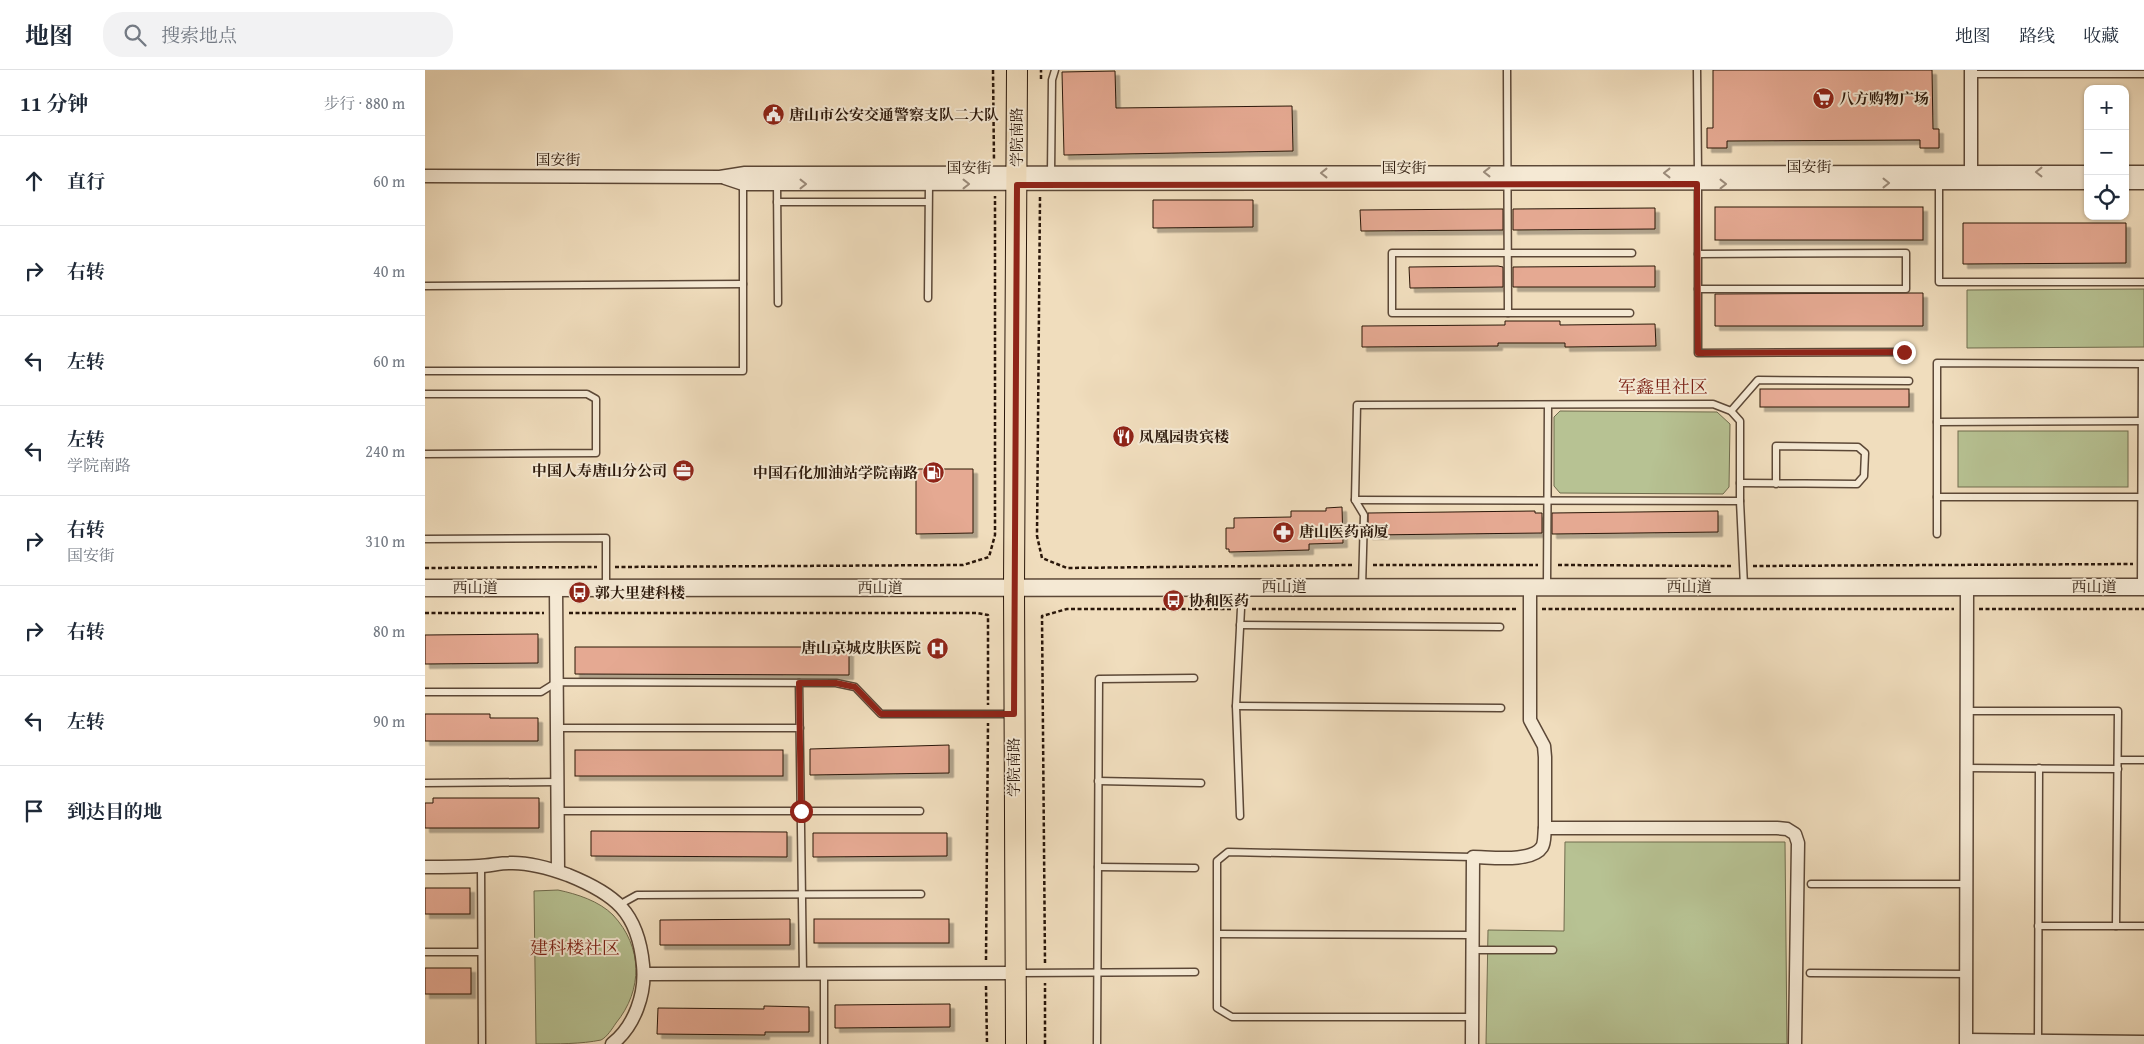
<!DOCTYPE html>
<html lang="zh">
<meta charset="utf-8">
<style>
body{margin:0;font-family:"Gentium Book Plus","Noto Serif SC",serif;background:#f2f2f3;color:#1f2937}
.controls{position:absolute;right:15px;top:15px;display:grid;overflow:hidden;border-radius:10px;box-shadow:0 1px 4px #0004}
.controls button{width:45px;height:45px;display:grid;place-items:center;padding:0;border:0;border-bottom:1px solid #e0e1e3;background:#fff;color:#1f2937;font:25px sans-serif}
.stop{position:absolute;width:15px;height:15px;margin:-11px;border:4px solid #8f2418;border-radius:50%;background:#fff}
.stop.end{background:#8f2418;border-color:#fff;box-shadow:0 1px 5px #0008}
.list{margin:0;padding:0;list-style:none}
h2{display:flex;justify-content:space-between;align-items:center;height:65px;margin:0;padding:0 20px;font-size:21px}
h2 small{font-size:16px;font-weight:400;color:#747a83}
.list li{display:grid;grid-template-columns:32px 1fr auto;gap:15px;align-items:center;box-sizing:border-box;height:90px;padding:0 20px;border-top:1px solid #e0e1e3}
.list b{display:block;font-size:19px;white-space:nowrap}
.list p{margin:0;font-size:16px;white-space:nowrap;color:#747a83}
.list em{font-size:16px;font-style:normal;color:#747a83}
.icon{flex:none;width:28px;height:28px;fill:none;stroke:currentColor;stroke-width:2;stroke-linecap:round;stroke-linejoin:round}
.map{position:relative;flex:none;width:1719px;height:974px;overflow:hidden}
header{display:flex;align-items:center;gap:30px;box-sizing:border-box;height:70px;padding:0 25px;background:#fff;border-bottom:1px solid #e0e1e3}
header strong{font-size:24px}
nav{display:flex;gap:28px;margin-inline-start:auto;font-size:18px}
.search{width:350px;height:45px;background:#f2f2f3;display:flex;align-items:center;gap:12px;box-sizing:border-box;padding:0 18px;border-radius:20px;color:#747a83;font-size:19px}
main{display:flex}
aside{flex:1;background:#fff}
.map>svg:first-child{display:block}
.green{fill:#b7c293;stroke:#706c4e}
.building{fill:#e5a992;stroke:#2a170a;filter:url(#shadow)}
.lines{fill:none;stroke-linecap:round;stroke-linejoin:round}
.service-casing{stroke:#5c4837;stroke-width:9}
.minor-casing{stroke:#5c4837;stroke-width:15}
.tertiary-casing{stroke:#5c4837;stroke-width:19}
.primary-casing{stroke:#2a170a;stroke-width:22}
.path{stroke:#2a170a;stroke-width:2.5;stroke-dasharray:4 2.5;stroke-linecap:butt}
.service{stroke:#f5e9d4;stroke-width:6}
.minor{stroke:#f5e9d4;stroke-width:12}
.tertiary{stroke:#f5e9d4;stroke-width:16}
.primary{stroke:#f0ddbd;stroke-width:20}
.oneway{stroke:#9a8a79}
.route{stroke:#8f2418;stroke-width:6}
.labels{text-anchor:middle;stroke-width:4;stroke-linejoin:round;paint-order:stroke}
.poi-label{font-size:15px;font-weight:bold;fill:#2a170a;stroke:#f5e9d4;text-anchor:start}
.street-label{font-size:15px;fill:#2a170a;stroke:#f5e9d4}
.quarter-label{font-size:18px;fill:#7a1f14;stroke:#f5e9d4}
</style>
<header>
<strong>地图</strong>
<div class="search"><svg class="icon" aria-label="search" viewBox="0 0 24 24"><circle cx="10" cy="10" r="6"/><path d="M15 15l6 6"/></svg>搜索地点</div>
<nav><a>地图</a><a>路线</a><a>收藏</a></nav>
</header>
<main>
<aside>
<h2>11 分钟<small>步行 · 880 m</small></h2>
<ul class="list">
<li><svg class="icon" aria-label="ahead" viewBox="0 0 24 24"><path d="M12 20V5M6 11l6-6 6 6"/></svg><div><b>直行</b></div><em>60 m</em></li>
<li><svg class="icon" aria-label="right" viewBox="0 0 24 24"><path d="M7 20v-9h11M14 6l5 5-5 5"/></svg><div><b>右转</b></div><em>40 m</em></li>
<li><svg class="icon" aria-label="left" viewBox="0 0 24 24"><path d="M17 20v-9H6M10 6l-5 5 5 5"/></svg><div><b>左转</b></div><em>60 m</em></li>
<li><svg class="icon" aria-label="left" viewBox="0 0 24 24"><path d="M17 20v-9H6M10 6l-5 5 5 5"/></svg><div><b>左转</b><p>学院南路</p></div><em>240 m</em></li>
<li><svg class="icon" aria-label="right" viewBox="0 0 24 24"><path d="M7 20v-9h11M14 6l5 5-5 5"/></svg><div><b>右转</b><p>国安街</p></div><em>310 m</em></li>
<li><svg class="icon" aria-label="right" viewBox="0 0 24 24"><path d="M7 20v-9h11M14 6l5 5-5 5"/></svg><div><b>右转</b></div><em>80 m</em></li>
<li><svg class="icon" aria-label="left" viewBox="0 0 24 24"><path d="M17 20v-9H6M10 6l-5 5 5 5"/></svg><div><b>左转</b></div><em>90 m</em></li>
<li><svg class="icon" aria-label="arrive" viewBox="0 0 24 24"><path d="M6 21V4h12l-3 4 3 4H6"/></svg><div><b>到达目的地</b></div></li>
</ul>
</aside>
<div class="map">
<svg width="1719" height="974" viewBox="0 0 1719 974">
<defs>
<filter id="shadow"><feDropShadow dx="4.5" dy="4.5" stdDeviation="0" flood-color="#0004"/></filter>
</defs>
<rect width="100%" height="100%" fill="#f0ddbd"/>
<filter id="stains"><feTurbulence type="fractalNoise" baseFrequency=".004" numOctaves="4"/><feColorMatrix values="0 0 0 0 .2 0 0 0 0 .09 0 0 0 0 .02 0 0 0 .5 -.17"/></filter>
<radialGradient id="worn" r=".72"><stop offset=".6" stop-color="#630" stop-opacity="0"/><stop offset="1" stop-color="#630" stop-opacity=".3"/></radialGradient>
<g class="green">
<polygon points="1719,219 1719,277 1542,278 1542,220"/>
<polygon points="1135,341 1292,342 1305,354 1304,417 1298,424 1135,423 1129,416 1129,347"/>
<rect x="1533" y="361" width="170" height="56"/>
<polygon points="1140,772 1360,772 1362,974 1061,974 1063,860 1139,861"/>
<path d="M133 820C152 824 174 831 188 845 218 877 218 920 191 953 187 959 182 967 176 970 157 974 131 974 111 974L109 821Z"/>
</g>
<g class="building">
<polygon points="1288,0 1507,0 1508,59 1514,59 1514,78 1495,78 1495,70 1302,71 1302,78 1282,78 1282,58 1288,58"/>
<polygon points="690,1 691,38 867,36 868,81 639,85 637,2"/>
<polygon points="728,130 828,130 828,157 728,158"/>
<rect x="1290" y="137" width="208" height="33"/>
<polygon points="1230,138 1230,159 1088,160 1088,139"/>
<polygon points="1072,139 1078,139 1078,160 936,161 935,140"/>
<polygon points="1538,153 1701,153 1701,193 1538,194"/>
<polygon points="1073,196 1078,197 1078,217 985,218 984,197"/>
<polygon points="1230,196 1230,217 1088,217 1088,197"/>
<polygon points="1484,223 1498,223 1498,256 1290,256 1290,224"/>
<polygon points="1080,251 1135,251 1135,255 1230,254 1231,276 1140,277 1140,273 1073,273 1073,276 937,277 937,256 1080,255"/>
<rect x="1335" y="319" width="149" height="18"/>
<polygon points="491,399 548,399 548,463 491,464"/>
<polygon points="917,437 918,473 884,474 884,480 804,482 804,479 801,479 801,458 809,458 809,448 866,447 866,441 901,441 901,438"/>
<polygon points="1110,441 1110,443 1117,443 1117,463 943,465 943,443"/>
<polygon points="1293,441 1293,462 1127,464 1127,443"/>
<polygon points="113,564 113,593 0,594 0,565"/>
<polygon points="150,577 424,577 424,605 150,604"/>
<polygon points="0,644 65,644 65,648 113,648 113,671 0,671"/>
<polygon points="524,675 524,703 385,705 385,679"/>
<rect x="150" y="680" width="208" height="26"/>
<polygon points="8,728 114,728 114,758 0,758 0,733 8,733"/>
<polygon points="166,761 362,762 362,787 166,786"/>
<polygon points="388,763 522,763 522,786 388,787"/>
<rect x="0" y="818" width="45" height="26"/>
<polygon points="365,849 365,875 235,875 235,850"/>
<rect x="389" y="849" width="135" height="24"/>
<rect x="0" y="898" width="46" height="26"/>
<polygon points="525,934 525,957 410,958 410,935"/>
<polygon points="339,936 384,937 384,962 340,962 340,965 232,964 233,938 339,939"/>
</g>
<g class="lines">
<defs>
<g id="service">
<polyline points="1082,0 1083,243"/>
<polyline points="1272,0 1273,103"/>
<polyline points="1546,4 1719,4"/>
<polyline points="626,103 627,10 630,0"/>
<polyline points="1514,111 1514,212 1719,212"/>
<polyline points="1273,113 1273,283 1479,282"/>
<polyline points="352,114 353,233"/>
<polyline points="352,132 503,132"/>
<polyline points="1273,184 1481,183 1481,219 1273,219"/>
<polyline points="0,216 318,214"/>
<polyline points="503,228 504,114"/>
<polyline points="1205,243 967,243 967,183 1207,183"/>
<polyline points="0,301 318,301 318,114"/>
<polyline points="0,324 162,324 171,329 171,383 0,384"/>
<polyline points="1306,341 1333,310 1484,311"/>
<polyline points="1512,352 1719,351"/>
<polyline points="1315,413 1432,414 1439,406 1440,383 1433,377 1351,376 1351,414"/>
<polyline points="1512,427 1719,427"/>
<polyline points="930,430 1315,431"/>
<polyline points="1512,464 1512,293 1719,294"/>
<polyline points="0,469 181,468 181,517"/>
<polyline points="1122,516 1123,335"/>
<polyline points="937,517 939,445 930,430 932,335 1288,334 1306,341 1315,351 1315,431 1319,516"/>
<polyline points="1716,517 1717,294"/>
<polyline points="815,555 1075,557"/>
<polyline points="374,613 378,903"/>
<polyline points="0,622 116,622 132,612 411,613 430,617 456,644 587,644"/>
<polyline points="811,636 1076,638"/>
<polyline points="1542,641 1693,641 1691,856"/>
<polyline points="132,658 375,658"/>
<polyline points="1693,690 1719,690"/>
<polyline points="1541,698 1693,699"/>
<polyline points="673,711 776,713"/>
<polyline points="0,713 133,712"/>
<polyline points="133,741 495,741"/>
<polyline points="815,746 811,636 817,519"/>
<polyline points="56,796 57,974"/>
<polyline points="673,797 770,798"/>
<polyline points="1386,814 1542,814"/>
<polyline points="194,835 212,825 496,824"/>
<polyline points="1613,856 1719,856"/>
<polyline points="793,864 1048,865"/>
<polyline points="1048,880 1128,880"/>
<polyline points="0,882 56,882"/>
<polyline points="399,903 399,974"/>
<polyline points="594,903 770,902"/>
<polyline points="1385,903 1542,904"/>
<polyline points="1047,947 807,947 792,938 792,791 803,782 1048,787"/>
<polyline points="1613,971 1614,698"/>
<polyline points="672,974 674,609 769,608"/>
</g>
<g id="minor">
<polyline points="1546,0 1546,110"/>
<polyline points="1700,102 1719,102"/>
<polyline points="0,106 295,107 320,103 1663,102"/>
<polyline points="300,108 318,114 1663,113"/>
<polyline points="1700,113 1719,113"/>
<polyline points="1105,517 1105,650 1119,676 1120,687 1120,758 1352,758 1362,759 1370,764 1373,773 1370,974"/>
<polyline points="131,518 133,801"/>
<path d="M0 797C18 797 36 797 54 796 64 796 74 793 84 793 104 792 124 798 143 805 190 824 213 842 218 895 221 923 210 956 187 974"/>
<polyline points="219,904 591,903"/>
<polyline points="1542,970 1719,972"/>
<path d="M1047 974 1048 787C1065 787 1107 793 1117 777 1120 772 1119 764 1120 758"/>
<polyline points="1541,974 1542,517"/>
</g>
<polyline id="tertiary" points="0,518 1719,517"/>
<polyline id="primary" points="591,974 589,517 592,0"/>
</defs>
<use href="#service" class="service-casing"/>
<use href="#minor" class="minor-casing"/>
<use href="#tertiary" class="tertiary-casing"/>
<use href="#primary" class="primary-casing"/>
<g class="path">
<polyline points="568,0 569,91"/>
<polyline points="616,9 616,0"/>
<polyline points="615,127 612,466 617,488 642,498 928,495"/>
<polyline points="948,495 1113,495"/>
<polyline points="1133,495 1308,496"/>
<polyline points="1328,496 1708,494"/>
<polyline points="190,497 538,495 564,487 570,465 570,126"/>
<polyline points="0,498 172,497"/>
<polyline points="827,539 1091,539"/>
<polyline points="1117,539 1529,539"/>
<polyline points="1554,539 1719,539"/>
<polyline points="0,543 119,543"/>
<polyline points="144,543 552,543 563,545 563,635"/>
<polyline points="561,890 563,653"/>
<polyline points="620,893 617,546 642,539 806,539"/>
<polyline points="561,916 562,974"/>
<polyline points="620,974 620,913"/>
</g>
<use href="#service" class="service"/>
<use href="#minor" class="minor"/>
<use href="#tertiary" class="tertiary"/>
<use href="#primary" class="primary"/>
</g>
<defs><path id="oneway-chevron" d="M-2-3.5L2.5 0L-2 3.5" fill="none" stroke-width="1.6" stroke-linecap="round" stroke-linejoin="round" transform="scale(1.25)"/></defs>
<g class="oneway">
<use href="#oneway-chevron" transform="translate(1062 102) rotate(180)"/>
<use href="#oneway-chevron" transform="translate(1614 102) rotate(180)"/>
<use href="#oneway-chevron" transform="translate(899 103) rotate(180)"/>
<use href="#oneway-chevron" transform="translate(1242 103) rotate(-180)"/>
<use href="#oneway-chevron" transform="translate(1461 113)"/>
<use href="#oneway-chevron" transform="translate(378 114)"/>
<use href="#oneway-chevron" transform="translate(541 114)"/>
<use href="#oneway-chevron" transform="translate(1298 114)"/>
</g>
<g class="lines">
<polyline class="route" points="376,741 374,613 411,613 430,617 456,644 589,644 592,115 1272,114 1273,283 1479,282"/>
</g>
<defs>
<symbol id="supermarket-disc" viewBox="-11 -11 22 22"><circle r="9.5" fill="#8f2418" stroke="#f5e9d4"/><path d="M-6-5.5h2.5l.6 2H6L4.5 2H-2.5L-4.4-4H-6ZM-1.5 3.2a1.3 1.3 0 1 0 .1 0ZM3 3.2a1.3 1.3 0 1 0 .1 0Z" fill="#fff"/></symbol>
<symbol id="civic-disc" viewBox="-11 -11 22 22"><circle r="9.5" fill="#8f2418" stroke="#f5e9d4"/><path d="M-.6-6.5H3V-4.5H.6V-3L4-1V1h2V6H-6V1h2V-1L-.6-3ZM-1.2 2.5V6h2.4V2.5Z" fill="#fff"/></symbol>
<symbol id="restaurant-disc" viewBox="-11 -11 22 22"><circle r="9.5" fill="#8f2418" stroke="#f5e9d4"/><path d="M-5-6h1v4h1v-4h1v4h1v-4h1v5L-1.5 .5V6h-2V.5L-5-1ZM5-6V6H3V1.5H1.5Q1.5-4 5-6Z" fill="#fff"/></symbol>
<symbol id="office-disc" viewBox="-11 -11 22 22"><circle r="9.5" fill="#8f2418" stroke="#f5e9d4"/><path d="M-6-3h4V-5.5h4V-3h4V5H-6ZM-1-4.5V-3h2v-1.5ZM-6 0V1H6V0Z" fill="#fff"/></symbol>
<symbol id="fuel-disc" viewBox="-11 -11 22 22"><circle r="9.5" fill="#8f2418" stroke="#f5e9d4"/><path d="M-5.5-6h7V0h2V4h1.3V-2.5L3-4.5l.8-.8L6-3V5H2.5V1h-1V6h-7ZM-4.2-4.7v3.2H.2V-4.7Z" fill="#fff"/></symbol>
<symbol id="pharmacy-disc" viewBox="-11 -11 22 22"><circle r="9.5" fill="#8f2418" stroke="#f5e9d4"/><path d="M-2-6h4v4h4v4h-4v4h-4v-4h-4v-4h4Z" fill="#fff"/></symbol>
<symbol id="bus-disc" viewBox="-11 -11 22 22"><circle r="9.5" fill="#8f2418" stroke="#f5e9d4"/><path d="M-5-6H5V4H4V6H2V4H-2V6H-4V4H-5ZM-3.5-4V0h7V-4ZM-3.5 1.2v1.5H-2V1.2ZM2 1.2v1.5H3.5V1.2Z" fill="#fff"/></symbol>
<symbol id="hospital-disc" viewBox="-11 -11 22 22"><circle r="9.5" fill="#8f2418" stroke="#f5e9d4"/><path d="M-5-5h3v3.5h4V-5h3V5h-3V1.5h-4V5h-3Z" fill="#fff"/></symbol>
</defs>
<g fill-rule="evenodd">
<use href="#supermarket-disc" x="1386" y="16" width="25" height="25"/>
<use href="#civic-disc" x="336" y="32" width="25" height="25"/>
<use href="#restaurant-disc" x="686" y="354" width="25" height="25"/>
<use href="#office-disc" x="246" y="388" width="25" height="25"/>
<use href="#fuel-disc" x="496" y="390" width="25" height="25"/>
<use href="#pharmacy-disc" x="846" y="450" width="25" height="25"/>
<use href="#bus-disc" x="142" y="510" width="25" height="25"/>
<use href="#bus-disc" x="736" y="518" width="25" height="25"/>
<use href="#hospital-disc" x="500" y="566" width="25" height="25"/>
</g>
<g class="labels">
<g class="poi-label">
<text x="1414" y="34">八方购物广场</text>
<text x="364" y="50">唐山市公安交通警察支队二大队</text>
<text x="714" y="372">凤凰园贵宾楼</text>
<text x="242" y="406" text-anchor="end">中国人寿唐山分公司</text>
<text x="493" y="408" text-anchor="end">中国石化加油站学院南路</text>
<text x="874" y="467">唐山医药商厦</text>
<text x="170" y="528">郭大里建科楼</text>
<text x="764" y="536">协和医药</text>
<text x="496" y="583" text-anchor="end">唐山京城皮肤医院</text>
</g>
<g class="street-label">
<text transform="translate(592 67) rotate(-90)" y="5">学院南路</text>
<text x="133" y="95">国安街</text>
<text x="1384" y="102">国安街</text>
<text x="544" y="103">国安街</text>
<text x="979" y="103">国安街</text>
<text x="859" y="522">西山道</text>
<text x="1264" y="522">西山道</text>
<text x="1669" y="522">西山道</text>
<text x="50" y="523">西山道</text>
<text x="455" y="523">西山道</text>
<text transform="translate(589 697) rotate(-90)" y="5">学院南路</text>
</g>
<g class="quarter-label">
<text x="1238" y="323">军鑫里社区</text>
<text x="150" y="884">建科楼社区</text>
</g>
</g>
<rect width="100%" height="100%" filter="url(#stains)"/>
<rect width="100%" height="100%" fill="url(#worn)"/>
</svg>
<div class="controls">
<button>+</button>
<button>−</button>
<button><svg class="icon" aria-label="locate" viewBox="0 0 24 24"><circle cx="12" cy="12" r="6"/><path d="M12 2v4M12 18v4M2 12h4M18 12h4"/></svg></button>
</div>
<div class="stop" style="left:376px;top:741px"></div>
<div class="stop end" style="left:1479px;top:282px"></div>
</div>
</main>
